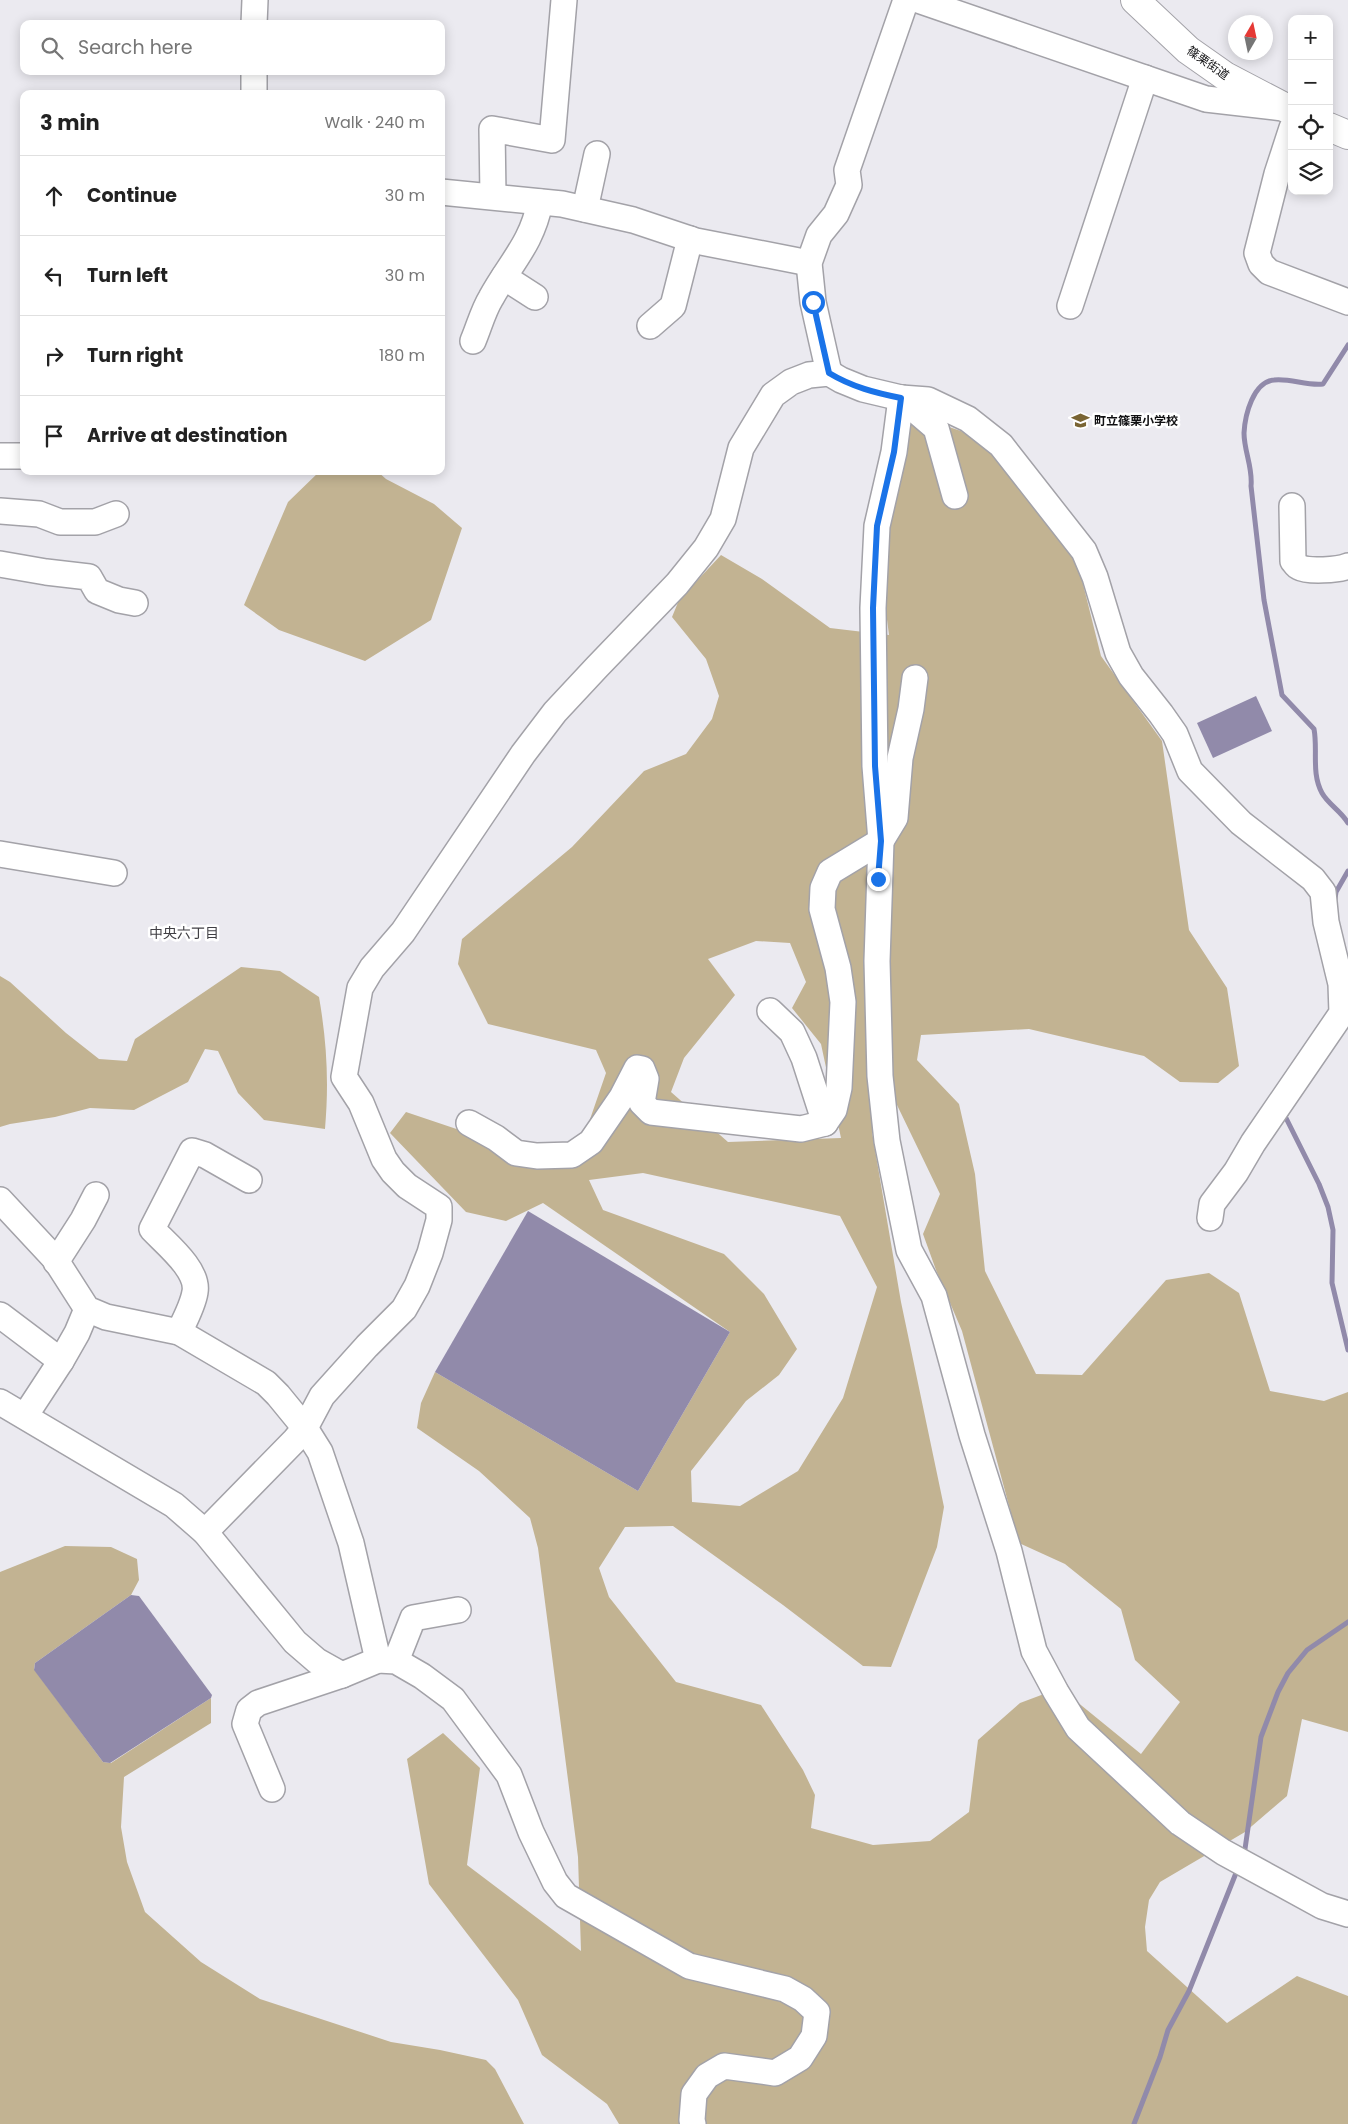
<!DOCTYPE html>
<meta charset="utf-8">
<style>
body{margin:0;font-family:Poppins,"Noto Sans JP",sans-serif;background:#f6f6f6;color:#222}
.controls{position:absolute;right:15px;top:15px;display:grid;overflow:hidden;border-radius:10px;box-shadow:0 2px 12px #0003}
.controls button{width:45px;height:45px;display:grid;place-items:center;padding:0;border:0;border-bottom:1px solid #e0e0e0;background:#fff;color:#222;font:25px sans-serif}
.compass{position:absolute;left:1228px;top:15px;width:45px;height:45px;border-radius:50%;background:#fff;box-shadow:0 2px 12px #0003;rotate:9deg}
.stop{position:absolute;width:15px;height:15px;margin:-11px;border:4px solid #1a73e8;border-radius:50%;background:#fff}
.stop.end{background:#1a73e8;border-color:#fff;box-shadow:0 1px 5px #0008}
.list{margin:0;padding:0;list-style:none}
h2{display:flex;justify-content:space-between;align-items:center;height:65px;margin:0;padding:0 20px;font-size:21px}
h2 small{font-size:16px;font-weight:400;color:#767676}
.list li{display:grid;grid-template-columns:32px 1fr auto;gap:15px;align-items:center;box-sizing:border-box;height:80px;padding:0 20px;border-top:1px solid #e0e0e0}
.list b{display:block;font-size:19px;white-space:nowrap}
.list em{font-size:16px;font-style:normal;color:#767676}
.icon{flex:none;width:28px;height:28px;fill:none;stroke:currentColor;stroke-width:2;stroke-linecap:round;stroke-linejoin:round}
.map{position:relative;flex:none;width:1348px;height:2124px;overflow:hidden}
.search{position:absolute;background:#fff;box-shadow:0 2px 12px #0003;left:20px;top:20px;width:425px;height:55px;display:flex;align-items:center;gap:12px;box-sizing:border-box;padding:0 18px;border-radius:10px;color:#767676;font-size:19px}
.panel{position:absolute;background:#fff;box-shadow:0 2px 12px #0003;left:20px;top:90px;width:425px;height:385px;border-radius:10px}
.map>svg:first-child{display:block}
.forest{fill:#c2b392;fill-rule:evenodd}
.water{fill:#918aaa}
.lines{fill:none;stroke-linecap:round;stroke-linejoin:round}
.stream{stroke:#918aaa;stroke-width:5}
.minor-casing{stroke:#a3a2a8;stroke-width:28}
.major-casing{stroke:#a3a2a8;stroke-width:30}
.minor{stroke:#fff;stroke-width:25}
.major{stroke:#fff;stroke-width:28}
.route{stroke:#1a73e8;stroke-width:6}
.labels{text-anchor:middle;stroke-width:5;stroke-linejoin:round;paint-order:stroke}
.street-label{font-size:12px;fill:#101012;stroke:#fff}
.poi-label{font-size:12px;font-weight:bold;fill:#101012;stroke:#fff;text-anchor:start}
.neighbourhood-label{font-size:14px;fill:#403f44;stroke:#fff}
</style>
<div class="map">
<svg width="1348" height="2124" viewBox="0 0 1348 2124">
<rect width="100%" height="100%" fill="#ebeaf0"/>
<g class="forest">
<path d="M913 420 937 423 961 431 985 447 1003 464 1078 564 1101 656 1162 741 1189 930 1227 988 1239 1066 1218 1083 1180 1082 1144 1056 1029 1029 921 1035 917 1060 959 1104 975 1174 985 1271 1036 1374 1082 1375 1166 1280 1209 1273 1239 1293 1270 1391 1324 1401 1348 1392V1732L1302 1719 1287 1796 1245 1832 1160 1882 1149 1900 1145 1927 1147 1951 1227 2023 1297 1976 1348 1996V2124H619L607 2104 542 2055 518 2000 429 1884 407 1759 443 1733 480 1768 467 1865 581 1951 578 1857 538 1548 530 1518 479 1471 417 1428 421 1403 435 1372 638 1491 730 1332 543 1203 506 1221 466 1212 390 1133 406 1112 537 1156 576 1140 588 1125 606 1073 596 1050 488 1024 458 964 462 939 572 847 644 771 686 754 712 719 719 696 706 659 672 617 679 600 721 555 762 579 830 628 889 635 884 596 887 507 902 428ZM756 941 790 943 806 982 792 1008 821 1044 841 1138 728 1142 671 1092 684 1058 735 995 708 959ZM897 1105 940 1194 923 1234 936 1270 962 1331 1019 1543 1065 1564 1121 1609 1135 1660 1180 1702 1141 1754 1060 1688 1020 1703 978 1740 969 1812 930 1841 873 1845 811 1828 815 1795 803 1770 761 1705 676 1682 609 1597 599 1568 625 1527 673 1526 783 1605 863 1666 891 1667 937 1547 944 1507 901 1302 872 1132ZM643 1173 840 1216 877 1287 843 1398 798 1471 740 1506 692 1502 691 1471 746 1401 779 1375 797 1349 764 1294 724 1254 603 1210 589 1180Z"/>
<polygon points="320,471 377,471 386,479 434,504 462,528 431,620 365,661 279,630 244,605 288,502"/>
<path d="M241 967 280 971 319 997C327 1043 329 1083 325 1129L264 1120 238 1093 218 1051 205 1049 188 1082 134 1110 90 1108 55 1117 10 1124 0 1127V976L10 982 66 1033 99 1059 127 1061 135 1039Z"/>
<polygon points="65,1546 111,1547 137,1559 139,1580 131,1595 35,1663 34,1669 103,1762 111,1763 211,1698 211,1723 124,1777 121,1827 127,1862 145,1912 201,1962 260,1999 391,2042 440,2050 486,2060 495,2069 524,2124 0,2124 0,1572"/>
</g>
<g class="water">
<polygon points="1256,696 1272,731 1213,758 1197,723"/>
<polygon points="528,1211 730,1332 638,1491 435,1372"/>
<polygon points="131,1595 139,1596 212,1695 211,1698 110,1763 103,1762 34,1670 35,1663"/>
</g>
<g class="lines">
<g class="stream">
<path d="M1348 345 1323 384C1307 386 1290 378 1274 380 1253 382 1245 415 1244 433 1244 451 1253 468 1251 486L1264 600 1282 695 1314 729C1318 750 1311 773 1322 793 1328 804 1341 811 1348 823"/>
<polyline points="1335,899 1336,892 1348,871"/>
<polyline points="1287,1113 1285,1116 1319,1184 1328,1207 1333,1230 1332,1283 1348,1350"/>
<polyline points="1244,1856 1261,1737 1278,1692 1288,1673 1307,1650 1348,1622"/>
<polyline points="1134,2124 1160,2057 1168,2030 1189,1991 1238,1868"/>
</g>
<defs>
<g id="minor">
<polyline points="918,0 1206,99 1283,108"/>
<polyline points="254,24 255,0"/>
<polyline points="254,94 254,71"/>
<polyline points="1292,128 1277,174 1257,253 1261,264 1269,272 1348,302"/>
<polyline points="441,192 562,204 633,220 696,241 809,263"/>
<polyline points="493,196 492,129 552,140 564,0"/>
<polyline points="585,209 597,154"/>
<polyline points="504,277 535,297"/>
<polyline points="1070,306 1145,78"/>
<polyline points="650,326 673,306 690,239"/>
<path d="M473 341C479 327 483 311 491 298 510 263 532 244 540 202"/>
<polyline points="829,373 813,302 809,263 819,235 836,214 849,185 847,170 906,0"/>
<polyline points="901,398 894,452 877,526 873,608 875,766 881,841 877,961 880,1076 887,1141 909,1250 934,1296 972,1435 1009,1551 1034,1651 1056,1692 1078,1728 1180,1823 1223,1852 1322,1906 1348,1914"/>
<polyline points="901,398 936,428 955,496"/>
<polyline points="0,456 24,456"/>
<path d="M1292 506 1293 561C1295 563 1296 566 1299 567 1308 572 1339 570 1348 566"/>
<polyline points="0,511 39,514 60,522 95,522 116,514"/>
<polyline points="0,564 46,572 89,577 97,591 119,600 135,603"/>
<polyline points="0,854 114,873"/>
<polyline points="770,1011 792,1032 804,1058 825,1123"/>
<polyline points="469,1123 496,1138 516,1153 537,1156 572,1155 591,1142 622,1097 637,1068 642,1069 646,1079 642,1103 651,1112 801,1129 825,1123 834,1110 839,1088 843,1002 838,968 822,909 823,888 830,872 881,841 895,818 900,758 911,709 915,678"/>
<polyline points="0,1200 55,1259 87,1309 106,1317 179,1332 266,1383 278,1395 305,1428 320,1452 351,1543 378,1660"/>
<polyline points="56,1262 83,1220 96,1195"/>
<polyline points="0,1315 61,1361 25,1416"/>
<path d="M179 1332C185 1320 193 1305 195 1292 199 1270 166 1244 152 1229L192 1151 205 1155 249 1180"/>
<polyline points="61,1361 77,1333 87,1309"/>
<polyline points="0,1402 174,1505 205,1532 295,1642 317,1661 342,1675"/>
<polyline points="205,1532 295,1440 305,1428 322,1396 367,1346 404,1309 417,1286 430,1253 439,1220 439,1207 407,1186 393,1172 384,1159 361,1103 344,1077 360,988 372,968 403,932 523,754 555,712 597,667 677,584 706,548 723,519 741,448 773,395 791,382 809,375 829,373 841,380 863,389 901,398 928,400 968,419 1001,445 1084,551 1095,577 1118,653 1131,676 1161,714 1175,734 1190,771 1241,823 1313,879 1323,892 1326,922 1341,984 1342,1013 1253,1143 1236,1172 1212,1204 1210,1218"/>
<polyline points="396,1661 413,1618 458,1610"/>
<polyline points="272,1789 245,1724 249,1710 258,1703 342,1675 378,1660 396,1661 422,1676 453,1699 509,1775 531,1832 555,1882 566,1896 689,1966 785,1989 803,1999 817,2012 814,2036 800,2058 775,2073 724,2066 707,2076 694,2094 692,2120 693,2124"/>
</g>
<g id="major">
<polyline points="1135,0 1188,50 1225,76 1292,111"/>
<polyline points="1329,127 1348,135"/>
</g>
</defs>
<use href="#minor" class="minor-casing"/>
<use href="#major" class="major-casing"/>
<use href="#minor" class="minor"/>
<use href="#major" class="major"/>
</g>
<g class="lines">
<path class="route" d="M813 302 829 373C852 387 876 393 901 398L894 452 877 526 873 608 875 766 881 841 878 879"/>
</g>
<defs>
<symbol id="school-bare" viewBox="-9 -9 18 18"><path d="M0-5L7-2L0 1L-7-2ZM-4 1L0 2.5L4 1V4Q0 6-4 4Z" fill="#796433" stroke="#fff" stroke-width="2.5" paint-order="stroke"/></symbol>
</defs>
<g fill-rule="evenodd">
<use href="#school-bare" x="1068" y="408" width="25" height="25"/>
</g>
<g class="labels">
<g class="street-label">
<text transform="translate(1208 63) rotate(35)" y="4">篠栗街道</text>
</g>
<g class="poi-label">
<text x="1094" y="425">町立篠栗小学校</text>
</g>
<g class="neighbourhood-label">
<text x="184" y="938">中央六丁目</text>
</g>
</g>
</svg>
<div class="controls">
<button>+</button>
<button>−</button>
<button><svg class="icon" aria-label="locate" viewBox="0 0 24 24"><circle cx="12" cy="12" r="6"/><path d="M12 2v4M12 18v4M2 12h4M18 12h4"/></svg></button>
<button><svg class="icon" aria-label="layers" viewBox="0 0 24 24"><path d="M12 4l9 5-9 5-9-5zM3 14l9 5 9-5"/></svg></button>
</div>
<svg class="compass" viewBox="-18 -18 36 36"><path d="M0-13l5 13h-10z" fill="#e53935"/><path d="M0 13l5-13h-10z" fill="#767676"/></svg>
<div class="stop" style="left:813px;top:302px"></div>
<div class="stop end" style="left:878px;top:879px"></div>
<div class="search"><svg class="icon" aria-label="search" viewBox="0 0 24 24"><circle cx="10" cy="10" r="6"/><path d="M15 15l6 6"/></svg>Search here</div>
<section class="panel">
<h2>3 min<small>Walk · 240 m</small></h2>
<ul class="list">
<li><svg class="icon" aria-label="ahead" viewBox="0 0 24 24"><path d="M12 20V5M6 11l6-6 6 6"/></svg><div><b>Continue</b></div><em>30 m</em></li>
<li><svg class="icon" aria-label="left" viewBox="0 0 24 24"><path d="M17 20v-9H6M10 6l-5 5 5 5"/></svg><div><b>Turn left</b></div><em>30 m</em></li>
<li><svg class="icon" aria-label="right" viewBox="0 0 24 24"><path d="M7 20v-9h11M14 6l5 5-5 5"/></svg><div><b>Turn right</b></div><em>180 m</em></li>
<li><svg class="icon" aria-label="arrive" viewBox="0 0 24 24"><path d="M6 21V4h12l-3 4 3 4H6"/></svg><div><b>Arrive at destination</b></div></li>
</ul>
</section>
</div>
